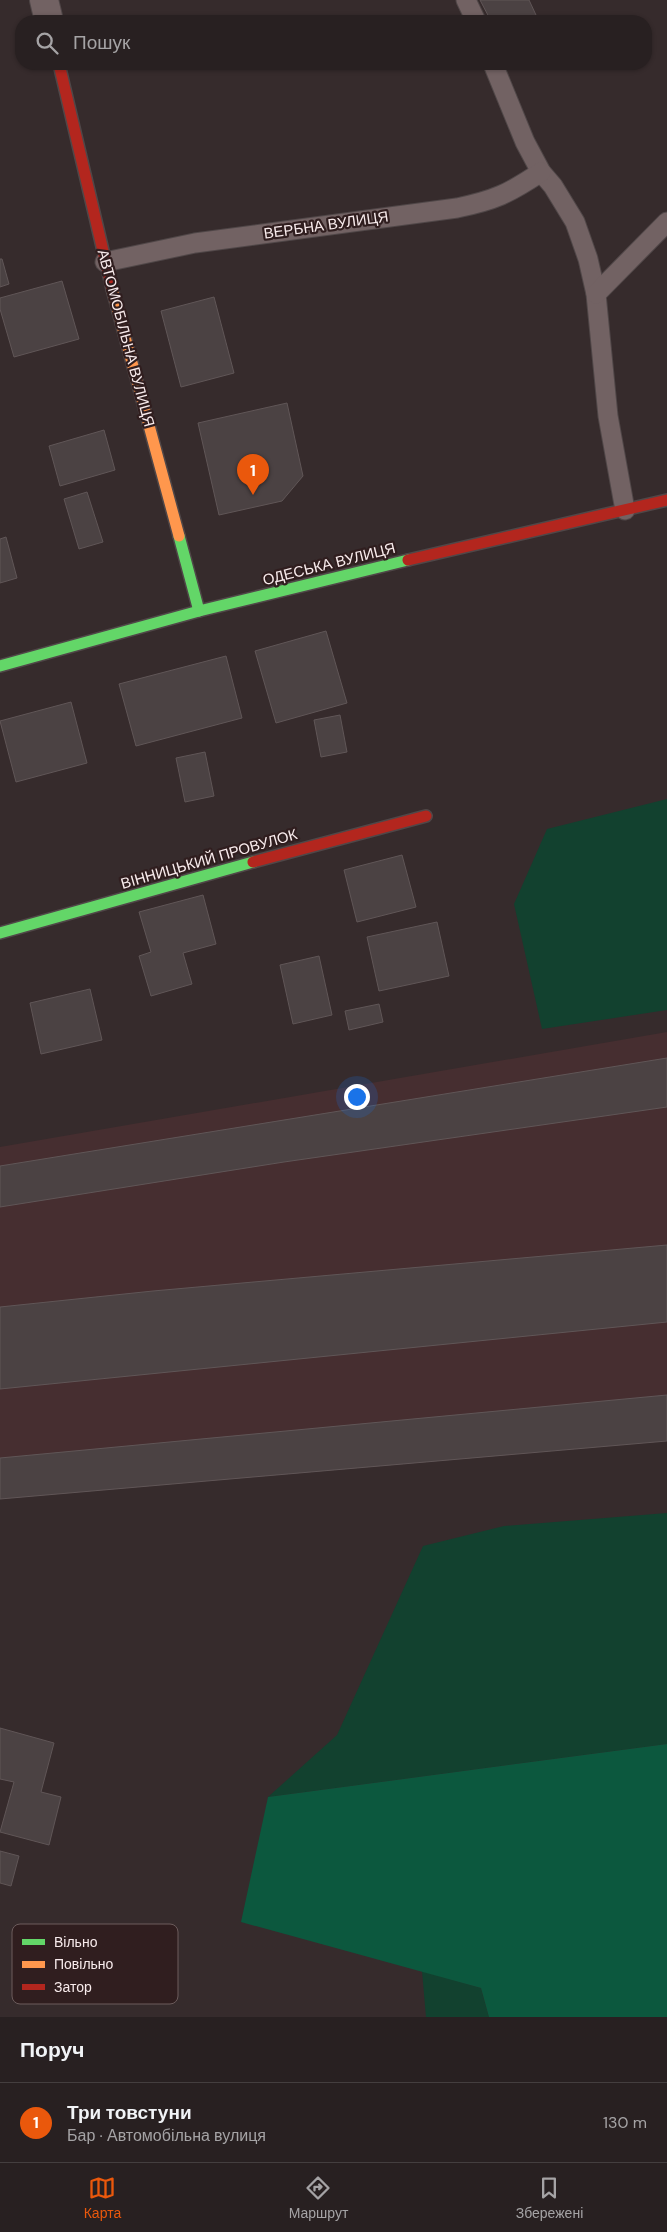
<!DOCTYPE html>
<html lang="uk">
<meta charset="utf-8">
<style>
body{margin:0;font-family:"DM Sans",sans-serif;background:#30282a;color:#f1f3f6}
.you{position:absolute;left:356px;top:1096px;width:18px;height:18px;margin:-12px;border:4px solid #fff;border-radius:50%;background:#1a73e8;box-shadow:0 0 0 8px #1a73e833}
.badge{display:grid;place-items:center;width:32px;height:32px;border-radius:50%;background:#ea580c;color:#fff;font-size:16px;font-weight:700}
.pin{position:absolute;translate:-50% -41px;filter:drop-shadow(0 1px 2px #0008)}
.pin::after{content:'';position:absolute;top:26px;width:18px;height:15px;background:inherit;clip-path:polygon(0 0,100% 0,50% 100%)}
.list{margin:0;padding:0;list-style:none}
h2{display:flex;justify-content:space-between;align-items:center;height:65px;margin:0;padding:0 20px;font-size:21px}
h2 small{font-size:16px;font-weight:400;color:#a5a3a5}
.list li{display:grid;grid-template-columns:32px 1fr auto;gap:15px;align-items:center;box-sizing:border-box;height:80px;padding:0 20px;border-top:1px solid #443e3f}
.list b{display:block;font-size:19px;white-space:nowrap}
.list p{margin:0;font-size:16px;white-space:nowrap;color:#a5a3a5}
.list em{font-size:16px;font-style:normal;color:#a5a3a5}
.icon{flex:none;width:28px;height:28px;fill:none;stroke:currentColor;stroke-width:2;stroke-linecap:round;stroke-linejoin:round}
.map{position:relative;flex:none;width:667px;height:2017px;overflow:hidden}
.search{position:absolute;background:#282021;box-shadow:0 1px 4px #0004;left:15px;right:15px;top:15px;height:55px;display:flex;align-items:center;gap:12px;box-sizing:border-box;padding:0 18px;border-radius:20px;color:#a5a3a5;font-size:19px}
.sheet{height:145px;background:#282021}
nav{display:flex;justify-content:space-around;align-items:center;box-sizing:border-box;height:70px;border-top:1px solid #443e3f;background:#282021;font-size:14px;color:#a5a3a5}
nav a{display:grid;justify-items:center;gap:2px}
nav .on{color:#ea580c}
.map>svg:first-child{display:block}
.built{fill:#462e30}
.green{fill:#12412f}
.water{fill:#0c583e}
.building{fill:#4b4243;stroke:#605657}
.lines{fill:none;stroke-linecap:round;stroke-linejoin:round}
.lane-casing{stroke:#504748;stroke-width:21}
.street-casing{stroke:#504748;stroke-width:30}
.fast-casing{stroke:#504748;stroke-width:14}
.slow-casing{stroke:#504748;stroke-width:14}
.jam-casing{stroke:#504748;stroke-width:14}
.lane{stroke:#726263;stroke-width:19}
.street{stroke:#726263;stroke-width:28}
.fast{stroke:#63d668;stroke-width:11}
.slow{stroke:#ff974d;stroke-width:11}
.jam{stroke:#b3261e;stroke-width:11}
.labels{text-anchor:middle;stroke-width:4.5;stroke-linejoin:round;paint-order:stroke}
.street-label{font-size:15px;fill:#f8ebec;stroke:#301e1f}
.key{fill:#301e1f;stroke:#6c5c5c;stroke-width:1}
.key-label{font-size:14px;fill:#f8ebec}
</style>
<div class="map">
<svg width="667" height="2017" viewBox="0 0 667 2017">
<rect width="100%" height="100%" fill="#362b2c"/>
<polygon class="built" points="667,1032 667,1441 0,1499 0,1147"/>
<g class="green">
<polygon points="667,799 667,1010 542,1029 514,904 547,829"/>
<polygon points="667,1513 667,1744 268,1797 337,1735 423,1546 504,1526"/>
<polygon points="422,1971 481,1988 489,2017 426,2017"/>
</g>
<polygon class="water" points="667,1744 667,2017 489,2017 481,1988 241,1922 268,1797"/>
<g class="building">
<polygon points="480,0 529,0 536,15 523,21 491,21"/>
<polygon points="0,259 2,259 9,284 0,287"/>
<polygon points="62,281 79,339 14,357 0,309 0,298"/>
<polygon points="214,297 234,373 181,387 161,311"/>
<polygon points="287,403 303,476 282,501 219,515 198,423"/>
<polygon points="104,430 115,470 60,486 49,446"/>
<polygon points="87,492 103,542 79,549 64,499"/>
<polygon points="6,537 17,578 0,583 0,539"/>
<polygon points="326,631 347,703 276,723 255,651"/>
<polygon points="226,656 242,718 136,746 119,684"/>
<polygon points="71,702 87,763 16,782 0,721"/>
<polygon points="340,715 347,752 321,757 314,720"/>
<polygon points="205,752 214,796 185,802 176,758"/>
<polygon points="402,855 416,907 357,922 344,870"/>
<polygon points="203,895 216,944 183,953 192,984 151,996 139,956 151,952 139,912"/>
<polygon points="437,922 449,976 379,991 367,937"/>
<polygon points="319,956 332,1015 293,1024 280,965"/>
<polygon points="90,989 102,1040 41,1054 30,1003"/>
<polygon points="379,1004 383,1022 349,1030 345,1011"/>
<polygon points="667,1058 667,1107 284,1162 0,1207 0,1166"/>
<polygon points="667,1245 667,1322 0,1389 0,1307 153,1291"/>
<polygon points="667,1395 667,1441 0,1499 0,1458"/>
<polygon points="0,1728 54,1743 41,1792 61,1797 49,1845 0,1832 14,1782 0,1779"/>
<polygon points="0,1851 19,1856 11,1886 0,1883"/>
</g>
<g class="lines">
<defs>
<g id="lane">
<polyline points="466,0 476,21"/>
<polyline points="493,64 525,142 541,172 553,186 575,222 588,259 596,294 608,416 625,510"/>
<path d="M105 262 195 243 457 208C495 200 508 194 541 172"/>
<polyline points="596,294 667,222"/>
</g>
<polyline id="street" points="44,0 49,21"/>
<g id="fast">
<polyline points="179,536 199,611"/>
<polyline points="0,666 199,611 408,560"/>
<polyline points="0,933 253,862"/>
</g>
<polyline id="slow" points="112,289 179,536"/>
<g id="jam">
<polyline points="59,64 112,289"/>
<polyline points="408,560 667,500"/>
<polyline points="253,862 426,816"/>
</g>
</defs>
<use href="#lane" class="lane-casing"/>
<use href="#street" class="street-casing"/>
<use href="#fast" class="fast-casing"/>
<use href="#slow" class="slow-casing"/>
<use href="#jam" class="jam-casing"/>
<use href="#lane" class="lane"/>
<use href="#street" class="street"/>
<use href="#fast" class="fast"/>
<use href="#slow" class="slow"/>
<use href="#jam" class="jam"/>
</g>
<g class="labels">
<g class="street-label">
<text transform="translate(326 225) rotate(-8)" y="5">ВЕРБНА ВУЛИЦЯ</text>
<text transform="translate(126 338) rotate(75)" y="5">АВТОМОБІЛЬНА ВУЛИЦЯ</text>
<text transform="translate(329 564) rotate(-14)" y="5">ОДЕСЬКА ВУЛИЦЯ</text>
<text transform="translate(209 859) rotate(-16)" y="5">ВІННИЦЬКИЙ ПРОВУЛОК</text>
</g>
</g>
<rect x="12" y="1924" width="166" height="80" rx="8" class="key"/>
<rect x="22" y="1939" width="23" height="6" fill="#63d668"/>
<rect x="22" y="1961" width="23" height="7" fill="#ff974d"/>
<rect x="22" y="1984" width="23" height="6" fill="#b3261e"/>
<g class="key-label">
<text x="54" y="1947">Вільно</text>
<text x="54" y="1969">Повільно</text>
<text x="54" y="1992">Затор</text>
</g>
</svg>
<div class="you"></div>
<div class="pin badge" style="left:253px;top:495px">1</div>
<div class="search"><svg class="icon" aria-label="search" viewBox="0 0 24 24"><circle cx="10" cy="10" r="6"/><path d="M15 15l6 6"/></svg>Пошук</div>
</div>
<section class="sheet">
<h2>Поруч<small></small></h2>
<ul class="list">
<li><span class="badge">1</span><div><b>Три товстуни</b><p>Бар · Автомобільна вулиця</p></div><em>130 m</em></li>
</ul>
</section>
<nav>
<a class="on"><svg class="icon" aria-label="map" viewBox="0 0 24 24"><path d="M3 6l6-2 6 2 6-2v14l-6 2-6-2-6 2zM9 4v14M15 6v14"/></svg>Карта</a>
<a><svg class="icon" aria-label="directions" viewBox="0 0 24 24"><path d="M12 3l9 9-9 9-9-9zM9 14v-3h6M13 9l2 2-2 2"/></svg>Маршрут</a>
<a><svg class="icon" aria-label="saved" viewBox="0 0 24 24"><path d="M7 4h10v16l-5-4-5 4z"/></svg>Збережені</a>
</nav>
